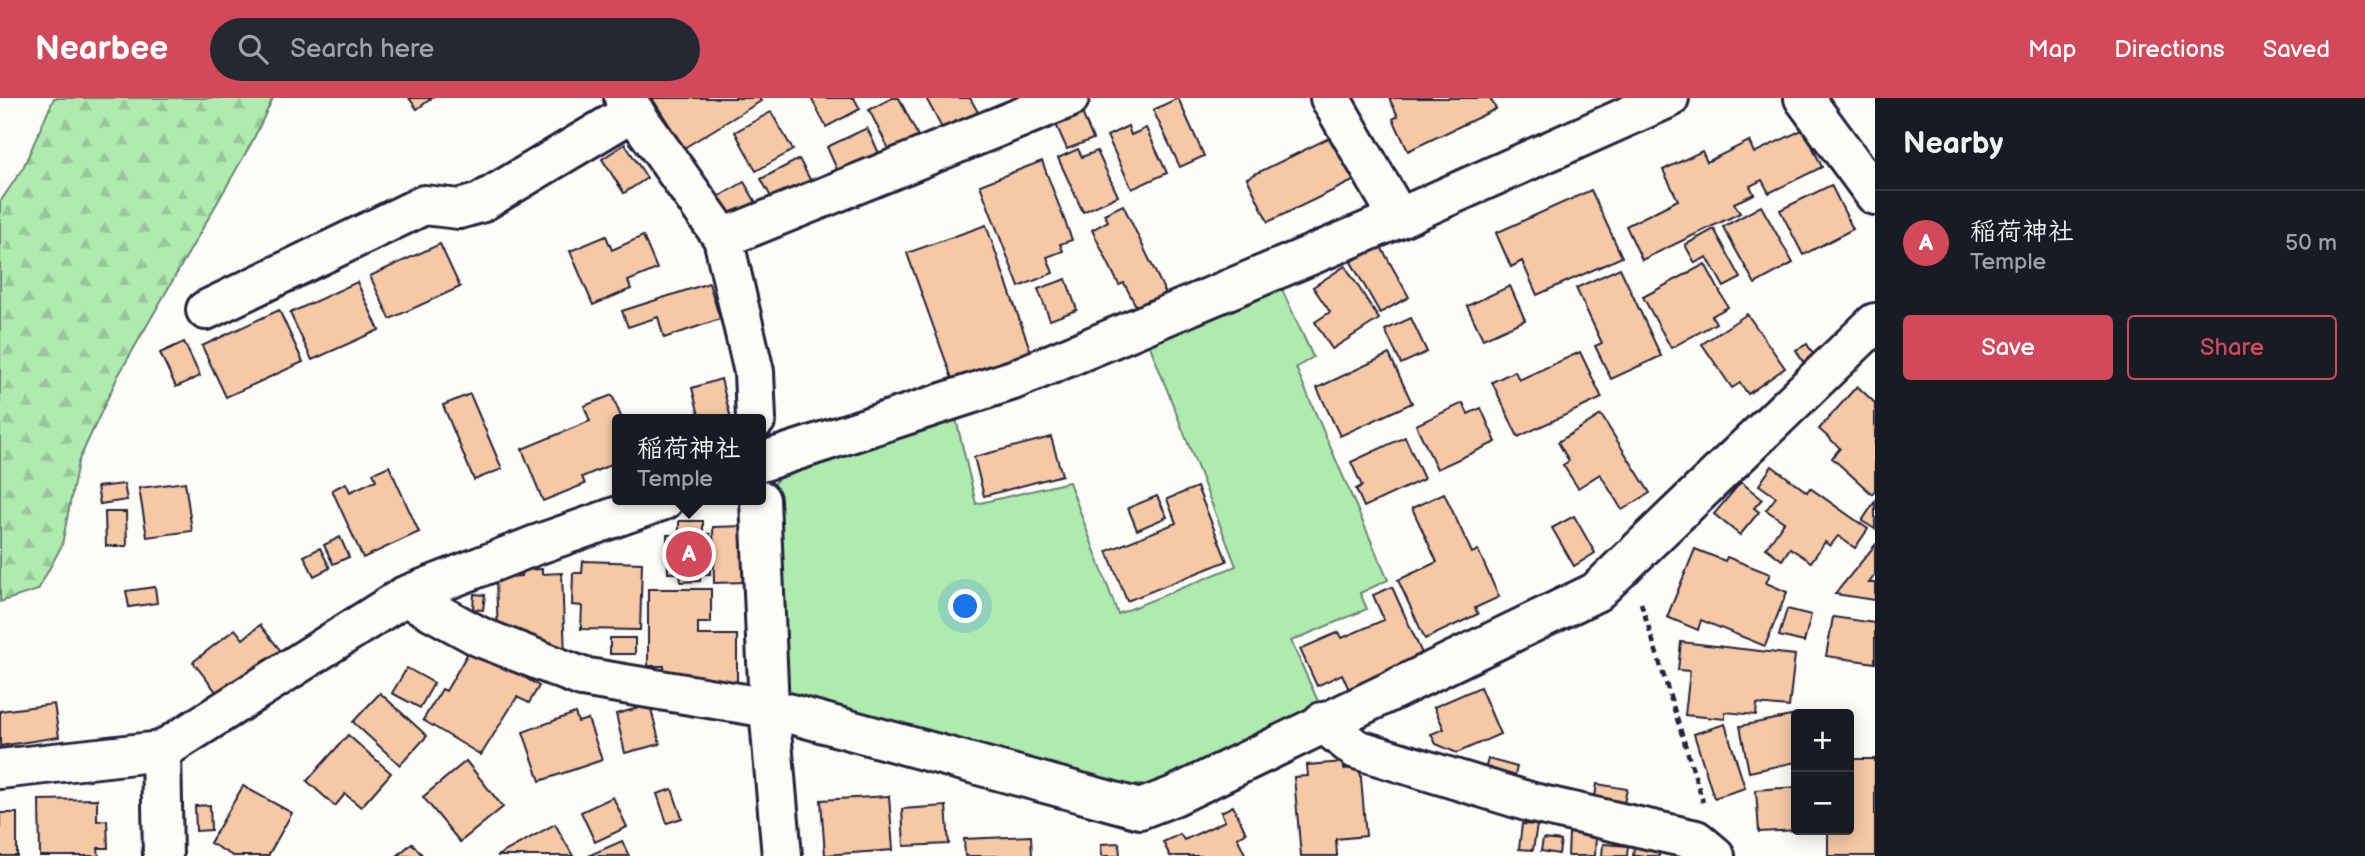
<!DOCTYPE html>
<meta charset="utf-8">
<style>
body{margin:0;font-family:"Balsamiq Sans","Klee One",sans-serif;background:#242831;color:#f1f3f6}
.controls{position:absolute;right:21px;bottom:21px;display:grid;overflow:hidden;border-radius:7px;box-shadow:0 4px 18px #0003}
.controls button{width:63px;height:63px;display:grid;place-items:center;padding:0;border:0;border-bottom:2px solid #363941;background:#171b24;color:#f1f3f6;font:35px sans-serif}
.you{position:absolute;left:966px;top:509px;width:24px;height:24px;margin:-18px;border:5px solid #fff;border-radius:50%;background:#1a73e8;box-shadow:0 0 0 10px #1a73e833}
.badge{display:grid;place-items:center;width:46px;height:46px;border-radius:50%;background:#d1495b;color:#fff;font-size:23px;font-weight:700}
.pin{position:absolute;translate:-50% -50%;border:4px solid #fff;box-shadow:0 2px 7px #0006}
.popup{position:absolute;left:612px;top:316px;width:154px;height:91px;box-sizing:border-box;display:grid;place-content:center;border-radius:7px;background:#171b24;filter:drop-shadow(0 2px 5px #0005);font-size:23px;white-space:nowrap;color:#9ea1a6}
.popup b{font-size:26px;color:#f1f3f6}
.popup::after{content:'';position:absolute;left:50%;top:100%;margin-left:-14px;border:14px solid transparent;border-top-color:#171b24}
.list{margin:0;padding:0;list-style:none}
h2{display:flex;justify-content:space-between;align-items:center;height:91px;margin:0;padding:0 28px;font-size:30px}
h2 small{font-size:23px;font-weight:400;color:#9ea1a6}
.list li{display:grid;grid-template-columns:46px 1fr auto;gap:21px;align-items:center;box-sizing:border-box;height:105px;padding:0 28px;border-top:2px solid #363941}
.list b{display:block;font-size:26px;white-space:nowrap}
.list p{margin:0;font-size:23px;white-space:nowrap;color:#9ea1a6}
.list em{font-size:23px;font-style:normal;color:#9ea1a6}
.actions{display:flex;gap:14px;padding:21px 28px}
.actions a{flex:1;padding:16px 0;border:2px solid #d1495b;border-radius:7px;text-align:center;font-size:24px;color:#d1495b}
.actions .main{background:#d1495b;color:#fff}
.icon{flex:none;width:38px;height:38px;fill:none;stroke:currentColor;stroke-width:2;stroke-linecap:round;stroke-linejoin:round}
.map{position:relative;flex:none;width:1875px;height:758px;overflow:hidden}
header{display:flex;align-items:center;gap:42px;box-sizing:border-box;height:98px;padding:0 35px;background:#d1495b;color:#fff}
header strong{font-size:33px}
nav{display:flex;gap:38px;margin-inline-start:auto;font-size:24px}
.search{width:490px;height:63px;background:#242831;display:flex;align-items:center;gap:18px;box-sizing:border-box;padding:0 24px;border-radius:38px;color:#9ea1a6;font-size:26px}
main{display:flex}
aside{flex:1;background:#171b24}
.map>svg:first-child{display:block}
.green{fill:#afeaaf;stroke:#688675;stroke-width:2}
.forest{fill:url(#forest-firs);stroke:#688675;stroke-width:2}
.building{fill:#f6c8a5;stroke:#22223b;stroke-width:2}
.lines{fill:none;stroke-linecap:round;stroke-linejoin:round}
.minor-casing{stroke:#22223b;stroke-width:44}
.path{stroke:#22223b;stroke-width:4.5;stroke-dasharray:7 5;stroke-linecap:butt}
.minor{stroke:#fdfcf7;stroke-width:38}
</style>
<header>
<strong>Nearbee</strong>
<div class="search"><svg class="icon" aria-label="search" viewBox="0 0 24 24"><circle cx="10" cy="10" r="6"/><path d="M15 15l6 6"/></svg>Search here</div>
<nav><a>Map</a><a>Directions</a><a>Saved</a></nav>
</header>
<main>
<div class="map">
<svg width="1875" height="758" viewBox="0 0 1875 758">
<defs>
<pattern id="forest-firs" width="22" height="20" patternUnits="userSpaceOnUse" patternTransform="scale(1.75)"><rect width="22" height="20" fill="#afeaaf"/><path d="M5 1l3.5 6h-7zM16 11l3.5 6h-7z" fill="#96c897"/></pattern>
</defs>
<rect width="100%" height="100%" fill="#fdfcf7"/>
<filter id="ink" filterUnits="userSpaceOnUse"><feTurbulence type="fractalNoise" baseFrequency=".0143" numOctaves="2"/><feDisplacementMap in="SourceGraphic" scale="14" xChannelSelector="R" yChannelSelector="G"/><feConvolveMatrix kernelMatrix="1 2 1 2 8 2 1 2 1" color-interpolation-filters="sRGB"/></filter>
<g filter="url(#ink)">
<polygon class="green" points="1279,185 1313,259 1296,270 1388,482 1360,495 1367,511 1291,543 1321,610 1147,687 1112,687 783,595 775,385 786,368 956,321 976,406 1069,384 1118,516 1236,468 1148,243"/>
<polygon class="forest" points="54,0 273,0 252,44 118,278 78,364 62,447 38,492 0,504 0,104 23,70"/>
<g class="building">
<polygon points="409,0 432,0 417,11"/>
<polygon points="652,0 759,0 761,3 684,50"/>
<polygon points="811,0 854,0 860,11 826,29"/>
<polygon points="892,0 899,0 919,40 891,55 869,12"/>
<polygon points="926,0 970,0 978,14 943,32"/>
<polygon points="1178,0 1204,58 1180,69 1153,12"/>
<polygon points="1389,0 1490,0 1496,11 1408,53 1393,21 1398,18"/>
<polygon points="1080,10 1093,41 1067,51 1054,22"/>
<polygon points="771,14 793,52 756,73 735,34"/>
<polygon points="1128,28 1131,37 1146,30 1167,75 1132,91 1107,38"/>
<polygon points="867,30 880,57 839,76 827,49"/>
<polygon points="1804,31 1822,69 1769,95 1762,82 1750,88 1754,96 1734,105 1740,115 1642,162 1626,128 1678,102 1663,72 1702,53 1707,64 1749,43 1754,55"/>
<polygon points="1335,37 1357,81 1268,124 1247,80"/>
<polygon points="625,46 647,80 624,95 602,61"/>
<polygon points="1078,51 1082,59 1097,53 1118,98 1083,114 1058,60"/>
<polygon points="799,61 813,87 775,106 761,81"/>
<polygon points="1042,63 1072,142 1060,146 1063,153 1047,159 1053,175 1019,189 980,87"/>
<polygon points="744,84 758,108 733,123 718,99"/>
<polygon points="1831,87 1853,131 1803,157 1780,112"/>
<polygon points="1591,92 1622,159 1537,197 1522,163 1511,169 1496,135"/>
<polygon points="1123,107 1166,196 1137,210 1124,185 1119,187 1092,132 1108,123 1104,116"/>
<polygon points="1761,108 1793,165 1755,186 1723,129"/>
<polygon points="986,127 1032,257 954,286 907,155"/>
<polygon points="1714,131 1741,180 1724,189 1707,159 1695,165 1685,147"/>
<polygon points="606,138 612,152 643,138 657,171 628,183 631,191 593,207 570,153"/>
<polygon points="440,146 460,189 390,221 370,178"/>
<polygon points="1380,147 1409,199 1380,215 1351,164"/>
<polygon points="1705,166 1728,209 1712,218 1716,225 1671,250 1643,199"/>
<polygon points="1345,168 1379,221 1332,251 1315,224 1330,214 1313,189"/>
<polygon points="1620,170 1661,258 1611,281 1595,248 1602,245 1576,190"/>
<polygon points="1066,181 1077,212 1050,222 1038,191"/>
<polygon points="357,184 379,232 312,262 290,215"/>
<polygon points="709,185 720,221 664,240 658,219 628,229 622,213"/>
<polygon points="1510,188 1525,222 1483,241 1467,208"/>
<polygon points="279,212 303,264 226,299 202,248"/>
<polygon points="1747,216 1785,270 1748,296 1740,285 1732,290 1702,246"/>
<polygon points="1411,220 1427,254 1401,266 1385,232"/>
<polygon points="184,244 200,278 176,289 160,255"/>
<polygon points="1807,246 1813,256 1803,264 1796,252"/>
<polygon points="1580,254 1602,300 1518,339 1492,284 1515,273 1519,282"/>
<polygon points="1389,256 1412,305 1340,338 1317,290"/>
<polygon points="721,281 731,321 700,321 692,290"/>
<polygon points="1857,288 1875,305 1875,392 1872,396 1832,360 1840,350 1819,331"/>
<polygon points="470,296 502,371 474,382 443,307"/>
<polygon points="612,297 622,321 617,321 617,364 582,379 585,386 543,403 522,351 590,323 584,308"/>
<polygon points="1463,305 1468,316 1481,310 1496,344 1437,371 1416,327"/>
<polygon points="1601,317 1650,395 1622,412 1600,376 1578,390 1563,367 1569,363 1558,344"/>
<polygon points="1051,339 1062,377 984,398 974,359"/>
<polygon points="1405,339 1424,381 1364,409 1356,391 1362,388 1351,364"/>
<polygon points="389,368 419,434 363,460 332,392 346,385 350,394 376,382 373,375"/>
<polygon points="1772,368 1807,394 1810,390 1868,431 1855,450 1838,438 1830,448 1825,444 1811,464 1790,450 1782,462 1766,450 1784,424 1766,412 1776,399 1759,387"/>
<polygon points="185,384 192,433 147,439 139,390"/>
<polygon points="1741,384 1762,401 1754,410 1759,414 1740,437 1714,416"/>
<polygon points="124,386 127,402 100,406 97,389"/>
<polygon points="1197,389 1227,463 1127,503 1107,453 1176,425 1167,401"/>
<polygon points="1444,395 1472,455 1478,452 1499,499 1475,510 1478,516 1425,541 1398,482 1437,464 1412,410"/>
<polygon points="1157,398 1167,419 1137,432 1128,410"/>
<polygon points="1875,403 1875,431 1862,423"/>
<polygon points="105,414 126,414 127,448 106,448"/>
<polygon points="1574,418 1595,455 1574,468 1552,430"/>
<polygon points="679,423 703,423 703,436 710,436 710,476 701,476 700,483 681,484 680,475 668,475 667,437 679,437"/>
<polygon points="745,428 746,484 714,485 713,429"/>
<polygon points="340,439 349,459 333,466 324,447"/>
<polygon points="1875,447 1875,477 1869,485 1875,485 1875,502 1835,496"/>
<polygon points="320,450 330,470 314,478 304,458"/>
<polygon points="1695,451 1725,463 1727,459 1770,476 1766,485 1787,494 1765,548 1701,522 1698,532 1667,519"/>
<polygon points="583,463 642,465 640,532 581,531 582,508 572,507 573,475 582,475"/>
<polygon points="542,471 542,476 562,475 565,559 498,536 496,480 521,478 521,472"/>
<polygon points="155,489 157,505 129,509 126,493"/>
<polygon points="1392,489 1424,560 1350,594 1342,576 1317,588 1300,551 1339,534 1342,540 1384,522 1373,497"/>
<polygon points="648,491 711,491 711,525 698,525 698,537 737,537 737,584 664,584 664,568 648,568"/>
<polygon points="474,496 485,497 483,512 473,511"/>
<polygon points="1787,511 1811,517 1804,544 1779,538"/>
<polygon points="1833,519 1875,525 1875,565 1826,558"/>
<polygon points="260,527 281,553 221,600 193,564 235,531 243,541"/>
<rect x="610" y="540" width="25" height="16"/>
<polygon points="1681,544 1795,557 1789,609 1757,606 1756,617 1725,614 1725,621 1685,617 1690,573 1678,572"/>
<polygon points="472,548 539,588 529,605 517,599 481,657 423,622 442,591 446,593"/>
<polygon points="407,570 434,585 420,610 392,595"/>
<polygon points="1480,589 1500,636 1457,655 1436,646 1431,636 1444,631 1434,609"/>
<polygon points="380,595 427,638 400,667 353,624"/>
<polygon points="54,606 59,639 0,648 0,613"/>
<polygon points="650,607 660,646 625,655 616,616"/>
<polygon points="575,615 578,624 588,621 602,662 540,683 523,634"/>
<polygon points="1796,617 1796,664 1749,674 1740,628"/>
<polygon points="1725,626 1745,690 1714,700 1694,636"/>
<polygon points="348,637 391,675 361,709 345,696 335,708 307,683"/>
<polygon points="1488,661 1517,669 1513,684 1484,675"/>
<polygon points="1849,661 1875,661 1875,758 1828,758 1828,732 1849,732"/>
<polygon points="466,663 503,709 460,744 423,699"/>
<polygon points="1344,664 1344,671 1360,669 1366,738 1336,741 1337,758 1301,758 1294,679 1308,678 1307,667"/>
<polygon points="1597,686 1627,691 1623,710 1594,705"/>
<polygon points="243,688 292,715 268,758 233,758 210,745"/>
<polygon points="1796,689 1796,732 1799,732 1759,734 1756,692"/>
<polygon points="672,691 682,720 667,725 657,696"/>
<polygon points="889,698 893,752 825,757 821,702"/>
<polygon points="613,699 627,729 595,744 581,714"/>
<polygon points="97,701 97,723 107,722 108,750 98,750 99,758 40,758 39,702"/>
<polygon points="210,707 211,732 196,733 195,708"/>
<polygon points="946,708 949,746 904,748 902,711"/>
<polygon points="1233,708 1246,735 1237,739 1246,758 1170,758 1163,744 1180,736 1184,742 1225,723 1221,714"/>
<rect x="0" y="715" width="17" height="43"/>
<polygon points="555,726 573,758 497,758"/>
<polygon points="1522,726 1537,727 1533,752 1519,751"/>
<polygon points="1569,735 1596,736 1595,758 1568,758"/>
<polygon points="1031,738 1032,758 965,758 964,741"/>
<polygon points="1543,741 1561,743 1559,756 1541,753"/>
<polygon points="622,743 629,758 591,758 590,757"/>
<polygon points="412,745 423,758 397,758"/>
<polygon points="1119,745 1120,758 1102,758 1101,746"/>
<polygon points="1603,746 1628,748 1627,758 1602,758"/>
<polygon points="1634,749 1659,751 1659,758 1633,758"/>
</g>
<g class="lines">
<defs>
<g id="minor">
<polyline points="624,0 723,140 754,274 756,321"/>
<polyline points="1330,0 1399,120"/>
<polyline points="1804,0 1875,97"/>
<polyline points="723,140 1069,0"/>
<polyline points="206,212 424,107 459,111 480,105 634,13"/>
<polyline points="761,364 1013,282 1399,120 1669,0"/>
<polyline points="760,402 769,610 782,758"/>
<polyline points="405,498 480,539 582,579 769,610 1140,711 1174,698 1596,494 1875,225"/>
<polyline points="1322,624 1356,651 1533,705 1696,742 1715,758"/>
<polyline points="161,653 163,758"/>
<polyline points="0,671 161,653 405,498 536,447 664,402"/>
</g>
</defs>
<use href="#minor" class="minor-casing"/>
<polyline class="path" points="1641,505 1703,704"/>
<use href="#minor" class="minor"/>
</g>
</g>
</svg>
<div class="controls">
<button>+</button>
<button>−</button>
</div>
<div class="you"></div>
<div class="pin badge" style="left:689px;top:456px">A</div>
<div class="popup"><b>稲荷神社</b>Temple</div>
</div>
<aside>
<h2>Nearby<small></small></h2>
<ul class="list">
<li><span class="badge">A</span><div><b>稲荷神社</b><p>Temple</p></div><em>50 m</em></li>
</ul>
<div class="actions"><a class="main">Save</a><a>Share</a></div>
</aside>
</main>
